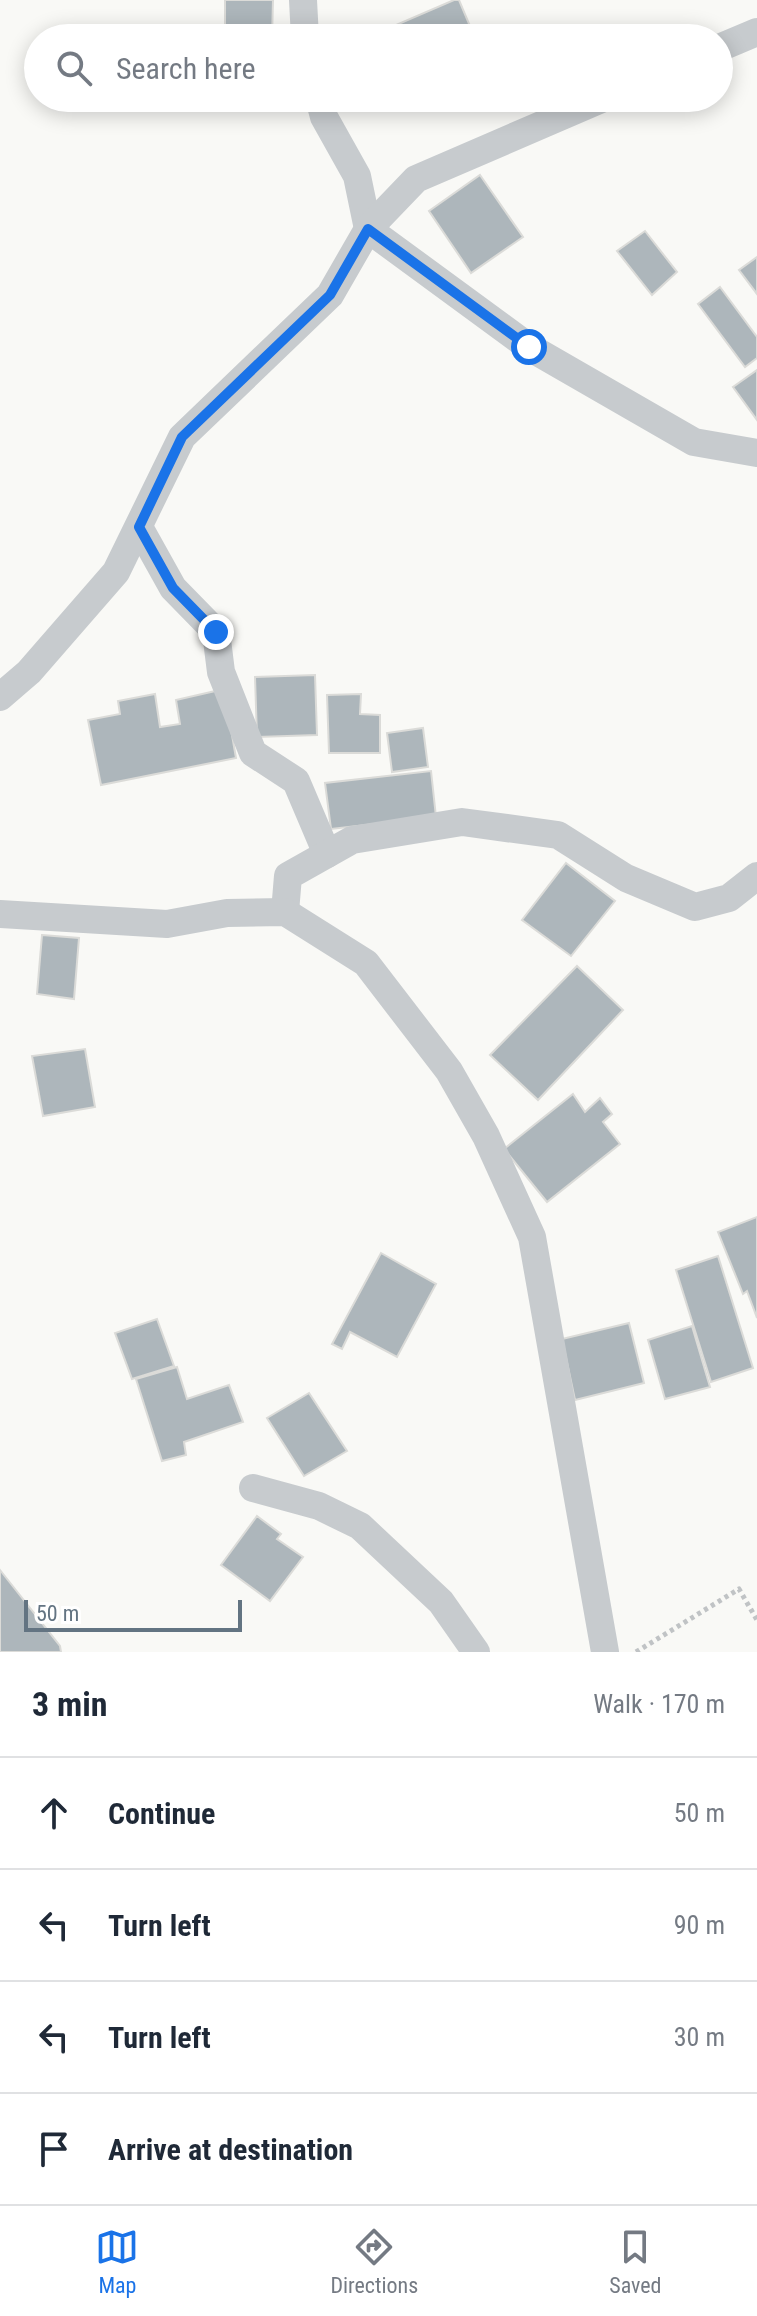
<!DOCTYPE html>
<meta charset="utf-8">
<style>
body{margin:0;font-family:"Roboto Condensed",sans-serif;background:#f2f2f3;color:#1f2937}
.scale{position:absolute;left:24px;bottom:20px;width:218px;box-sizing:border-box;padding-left:8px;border:4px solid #637482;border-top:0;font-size:22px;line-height:28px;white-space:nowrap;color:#637482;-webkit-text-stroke:6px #fff;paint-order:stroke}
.stop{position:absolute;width:24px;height:24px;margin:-18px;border:6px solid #1a73e8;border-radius:50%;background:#fff}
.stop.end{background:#1a73e8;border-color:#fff;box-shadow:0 2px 8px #0008}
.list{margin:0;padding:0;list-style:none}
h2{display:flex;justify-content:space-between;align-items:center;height:104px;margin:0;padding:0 32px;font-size:34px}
h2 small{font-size:26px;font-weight:400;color:#747a83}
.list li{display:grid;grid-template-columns:52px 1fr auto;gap:24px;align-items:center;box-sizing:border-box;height:112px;padding:0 32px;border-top:2px solid #e0e1e3}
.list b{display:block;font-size:30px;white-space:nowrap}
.list em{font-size:26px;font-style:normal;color:#747a83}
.icon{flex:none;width:44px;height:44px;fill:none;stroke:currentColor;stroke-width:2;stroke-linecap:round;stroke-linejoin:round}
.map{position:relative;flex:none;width:757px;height:1652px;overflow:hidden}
.search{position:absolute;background:#fff;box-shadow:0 4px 20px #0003;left:24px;right:24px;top:24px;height:88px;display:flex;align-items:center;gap:20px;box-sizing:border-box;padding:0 28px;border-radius:44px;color:#747a83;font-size:30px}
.sheet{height:552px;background:#fff}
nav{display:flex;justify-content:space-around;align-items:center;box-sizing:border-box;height:112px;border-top:2px solid #e0e1e3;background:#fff;font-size:22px;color:#747a83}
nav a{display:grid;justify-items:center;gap:4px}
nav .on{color:#1a73e8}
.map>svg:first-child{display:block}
.building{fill:#adb6bb;stroke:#dbdbd8;stroke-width:2}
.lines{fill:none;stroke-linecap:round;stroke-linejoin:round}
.path{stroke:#c0c3c5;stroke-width:5;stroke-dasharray:4 4;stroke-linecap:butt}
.minor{stroke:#c7cbce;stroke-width:28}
.route{stroke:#1a73e8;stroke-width:10}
</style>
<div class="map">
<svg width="757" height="1652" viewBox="0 0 757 1652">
<rect width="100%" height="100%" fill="#f9f9f6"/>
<g class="building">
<polygon points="225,0 273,0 272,38 225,37"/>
<polygon points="454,0 459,0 475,38 401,38 396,25"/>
<polygon points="480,175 523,237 471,273 429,211"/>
<polygon points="645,231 677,272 652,295 617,251"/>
<polygon points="757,257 757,294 739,270"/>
<polygon points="720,287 757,337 757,358 745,367 698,304"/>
<polygon points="757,370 757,420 733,387"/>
<polygon points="315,675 317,735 257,737 255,677"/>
<polygon points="224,689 236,758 101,785 88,720 120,714 118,701 155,694 160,727 180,724 176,700"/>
<polygon points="361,694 360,714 380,715 380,753 329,753 327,695"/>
<polygon points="423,728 428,767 392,772 387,733"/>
<polygon points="431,771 436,817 331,829 325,783"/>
<polygon points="566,863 615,901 571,956 522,920"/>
<polygon points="42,935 79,938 74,999 37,994"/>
<polygon points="577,966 623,1010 538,1100 490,1055"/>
<polygon points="85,1049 95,1107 43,1116 32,1056"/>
<polygon points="573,1094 585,1112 600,1098 612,1114 603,1122 620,1144 547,1202 504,1149"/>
<polygon points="757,1217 757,1318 747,1291 743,1294 718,1232"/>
<polygon points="381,1253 436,1284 397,1357 350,1332 342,1349 332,1344"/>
<polygon points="718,1256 753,1368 711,1382 676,1270"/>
<polygon points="157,1319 174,1366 132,1379 115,1333"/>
<polygon points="629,1323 644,1383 575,1400 562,1339"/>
<polygon points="692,1326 710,1387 665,1399 648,1340"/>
<polygon points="177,1367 187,1399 229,1385 243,1422 184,1442 186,1455 162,1461 136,1379"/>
<polygon points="309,1393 347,1451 304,1476 267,1418"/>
<polygon points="257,1516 281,1534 277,1539 303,1557 270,1601 221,1565"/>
<polygon points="0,1570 60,1646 61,1652 0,1652"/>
</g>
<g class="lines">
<polyline class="path" points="636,1652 739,1589 757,1620"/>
<g class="minor">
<polyline points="303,0 305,38"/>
<polyline points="719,48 757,32"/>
<polyline points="319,98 324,117 357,176 368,229 529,347 694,442 757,453"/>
<polyline points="139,527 173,588 216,632 221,672 253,753 296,781 327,854"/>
<polyline points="0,697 29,672 116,572 182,437 330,295 368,229 416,179 604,98"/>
<polyline points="285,912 288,876 352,840 462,822 558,835 626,878 695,907 729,898 757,876"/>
<polyline points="0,914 167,924 227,913 285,912 366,963 449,1071 486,1136 532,1237 605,1652"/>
<polyline points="253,1488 319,1506 360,1526 441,1602 476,1652"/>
</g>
</g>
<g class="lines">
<polyline class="route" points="216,632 173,588 139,527 182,437 330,295 368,229 529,347"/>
</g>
</svg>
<div class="scale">50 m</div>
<div class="stop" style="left:529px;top:347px"></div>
<div class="stop end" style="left:216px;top:632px"></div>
<div class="search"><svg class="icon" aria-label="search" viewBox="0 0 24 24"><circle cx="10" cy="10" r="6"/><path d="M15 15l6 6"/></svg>Search here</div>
</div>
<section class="sheet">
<h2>3 min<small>Walk · 170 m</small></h2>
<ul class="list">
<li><svg class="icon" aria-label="ahead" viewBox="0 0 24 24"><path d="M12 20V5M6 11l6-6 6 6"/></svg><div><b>Continue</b></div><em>50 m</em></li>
<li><svg class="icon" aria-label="left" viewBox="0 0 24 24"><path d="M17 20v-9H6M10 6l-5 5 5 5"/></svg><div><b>Turn left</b></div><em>90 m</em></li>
<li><svg class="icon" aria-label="left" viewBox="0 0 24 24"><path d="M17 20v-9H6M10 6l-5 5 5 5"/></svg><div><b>Turn left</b></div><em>30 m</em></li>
<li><svg class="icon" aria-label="arrive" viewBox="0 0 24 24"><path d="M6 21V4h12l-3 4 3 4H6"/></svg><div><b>Arrive at destination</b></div></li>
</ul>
</section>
<nav>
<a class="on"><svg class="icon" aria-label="map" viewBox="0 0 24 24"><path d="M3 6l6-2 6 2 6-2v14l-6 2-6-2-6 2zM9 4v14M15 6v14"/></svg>Map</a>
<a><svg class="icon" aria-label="directions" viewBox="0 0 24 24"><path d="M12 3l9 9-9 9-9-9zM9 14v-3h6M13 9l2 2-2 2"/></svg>Directions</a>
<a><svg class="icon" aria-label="saved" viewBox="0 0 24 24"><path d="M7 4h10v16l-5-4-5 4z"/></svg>Saved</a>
</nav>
